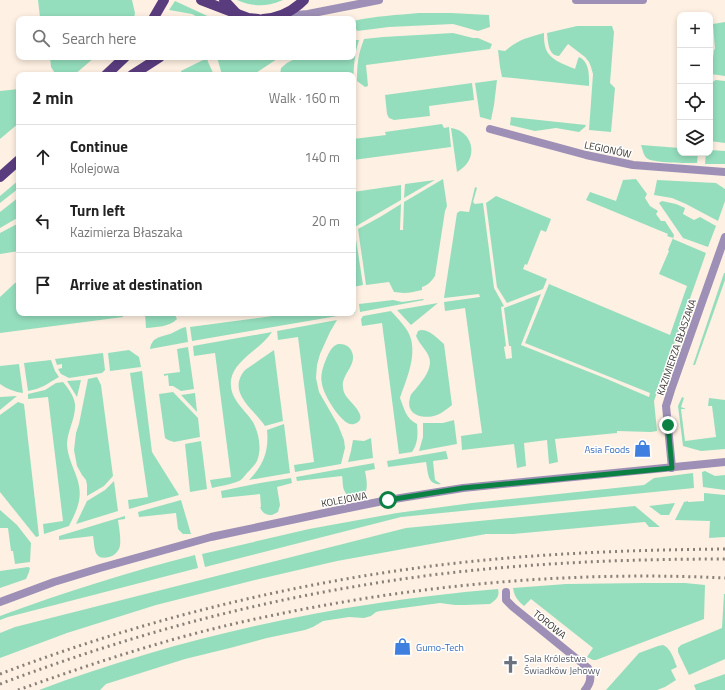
<!DOCTYPE html>
<meta charset="utf-8">
<style>
body{margin:0;font-family:"Titillium Web",sans-serif;background:#f2f2f2;color:#222}
.controls{position:absolute;right:12px;top:12px;display:grid;overflow:hidden;border-radius:8px;box-shadow:0 2px 6px #0003}
.controls button{width:36px;height:36px;display:grid;place-items:center;padding:0;border:0;border-bottom:1px solid #e0e0e0;background:#fff;color:#222;font:20px sans-serif}
.stop{position:absolute;width:12px;height:12px;margin:-9px;border:3px solid #0b8043;border-radius:50%;background:#fff}
.stop.end{background:#0b8043;border-color:#fff;box-shadow:0 1px 4px #0008}
.list{margin:0;padding:0;list-style:none}
h2{display:flex;justify-content:space-between;align-items:center;height:52px;margin:0;padding:0 16px;font-size:17px}
h2 small{font-size:13px;font-weight:400;color:#767676}
.list li{display:grid;grid-template-columns:26px 1fr auto;gap:12px;align-items:center;box-sizing:border-box;height:64px;padding:0 16px;border-top:1px solid #e0e0e0}
.list b{display:block;font-size:15px;white-space:nowrap}
.list p{margin:0;font-size:13px;white-space:nowrap;color:#767676}
.list em{font-size:13px;font-style:normal;color:#767676}
.icon{flex:none;width:22px;height:22px;fill:none;stroke:currentColor;stroke-width:2;stroke-linecap:round;stroke-linejoin:round}
.map{position:relative;flex:none;width:725px;height:690px;overflow:hidden}
.search{position:absolute;background:#fff;box-shadow:0 2px 6px #0003;left:16px;top:16px;width:340px;height:44px;display:flex;align-items:center;gap:10px;box-sizing:border-box;padding:0 14px;border-radius:8px;color:#767676;font-size:15px}
.panel{position:absolute;background:#fff;box-shadow:0 2px 6px #0003;left:16px;top:72px;width:340px;height:244px;border-radius:8px}
.map>svg:first-child{display:block}
.green{fill:#95debd}
.lines{fill:none;stroke-linecap:round;stroke-linejoin:round}
.minor{stroke:#9d8fb5;stroke-width:8}
.tertiary{stroke:#9d8fb5;stroke-width:8}
.primary{stroke:#593c7e;stroke-width:10}
.rail{stroke:#898078;stroke-width:3;stroke-dasharray:2 4;stroke-linecap:butt}
.route{stroke:#0b8043;stroke-width:5}
.labels{text-anchor:middle;stroke-width:3;stroke-linejoin:round;paint-order:stroke}
.street-label{font-size:10px;fill:#39332e;stroke:#fff}
.shop-label{font-size:10px;fill:#366cbe;stroke:#fff;text-anchor:end}
.worship-label{font-size:10px;fill:#5b616d;stroke:#fff;text-anchor:start}
</style>
<div class="map">
<svg width="725" height="690" viewBox="0 0 725 690">
<rect width="100%" height="100%" fill="#fef0e2"/>
<g class="green">
<polygon points="38,0 132,0 135,13 134,18 45,19 45,17 40,17"/>
<path d="M237 0H283C267 7 253 7 237 0Z"/>
<polygon points="175,1 214,19 201,19 192,14 169,10"/>
<path d="M419 13H451L489 15 490 27 478 31 453 24 389 27 357 31 353 21C375 16 397 15 419 13Z"/>
<polygon points="725,22 725,76 711,74 714,50 715,49 713,24"/>
<path d="M577 26H612L614 32 610 83 615 88 611 132 589 130 593 74 591 67 589 62 585 57 568 44 559 56C548 56 548 41 547 33Z"/>
<path d="M453 33 473 38H478L492 44 490 49 366 65 368 86 365 87 357 81C357 64 358 55 364 39L383 37Z"/>
<path d="M544 33C544 38 544 42 545 46 548 60 564 64 575 69L578 59 579 57C590 62 589 76 589 86L502 77 500 67 498 50 505 51C519 39 527 38 544 33Z"/>
<path d="M353 40H359C354 55 354 67 353 83V75H280L281 68 287 63 298 57H353Z"/>
<polygon points="50,57 95,57 74,75 56,75 51,67"/>
<polygon points="217,57 280,57 253,75 222,75"/>
<polygon points="207,58 208,62 214,75 182,75 181,71"/>
<polygon points="497,80 494,105 491,120 480,117 475,83"/>
<polygon points="716,80 725,81 725,143 710,141 711,85 712,82"/>
<polygon points="472,83 474,100 429,106 430,116 394,120 389,118 387,114 385,95"/>
<polygon points="19,89 19,123 0,139 0,91"/>
<polygon points="511,117 586,125 585,127 579,132 556,128 535,131 510,125"/>
<polygon points="442,124 444,128 449,127 451,147 353,160 353,139 386,135 385,132"/>
<path d="M451 128C466 130 475 144 470 158 467 165 462 169 457 172Z"/>
<path d="M641 145 680 148V153H698L697 163C687 163 655 163 648 159 643 156 643 150 641 145Z"/>
<polygon points="710,150 725,151 725,164 705,164 706,153 710,153"/>
<path d="M443 179 447 206 445 211 435 276C431 282 428 285 422 287V290C416 291 410 293 404 293 400 293 398 292 394 292L389 282 366 285 358 229 380 217 401 204 400 230H403L404 202Z"/>
<polygon points="636,179 647,194 645,198 650,206 658,211 656,214 661,221 665,221 674,235 673,239 706,253 654,401 657,431 651,432 617,431 617,433 555,439 558,462 549,464 547,440 524,443 526,466 517,468 514,444 462,450 461,436 482,433 465,308 445,311 444,302 480,297 479,294 444,298 457,213 460,211 469,212 475,187 477,188 473,202 475,204 483,203 494,288 504,306 501,307 506,346 504,347 506,359 512,358 511,346 509,346 504,308 541,294 521,345 607,379 649,397 650,393 525,343 549,284 670,335 687,286 659,274 669,251 668,250 673,238 667,236 668,234 586,200 590,192 616,201 623,180"/>
<polygon points="19,180 19,188 0,203 0,196"/>
<polygon points="435,180 404,198 405,184"/>
<polygon points="657,180 716,183 725,189 725,201 718,221 686,204 672,198 654,195"/>
<polygon points="401,185 401,200 353,228 353,192"/>
<polygon points="496,196 551,219 546,232 541,230 527,265 525,264 523,269 547,279 543,289 507,303 497,287 486,203"/>
<polygon points="19,197 19,217 0,228 0,212"/>
<polygon points="662,201 676,204 685,208 683,214 694,220 700,217 716,226 708,247 683,238 659,203"/>
<polygon points="19,223 19,251 0,254 0,233"/>
<polygon points="355,233 363,285 353,287 353,235"/>
<polygon points="724,273 725,273 725,280 695,365 693,365"/>
<polygon points="19,282 19,313 122,313 123,317 0,333 0,297 15,283"/>
<polygon points="423,299 424,300 360,312 359,304 393,300 402,302"/>
<polygon points="438,303 411,325 397,310"/>
<polygon points="353,305 354,305 355,313 192,341 190,327 296,313 353,313"/>
<path d="M391 311C398 319 408 328 411 339 416 359 406 380 400 398 404 408 406 419 417 424 418 435 418 443 412 452L399 454 382 323 362 326 361 319 363 316Z"/>
<path d="M145 313H174L177 319C169 327 157 327 146 328Z"/>
<polygon points="337,320 330,332 320,354 317,365 316,378 319,392 338,425 344,440 345,448 341,464 295,472 294,465 314,462 298,337 278,340 277,331"/>
<path d="M186 327 188 342 150 349C152 337 160 337 170 334 175 332 180 328 186 327Z"/>
<path d="M421 330C430 330 437 338 444 344L452 405C447 409 442 413 437 415 423 420 405 415 410 398 410 395 412 393 415 390 421 382 429 374 430 363 430 352 420 346 416 336L418 331Z"/>
<path d="M272 332C261 349 234 360 231 380 229 399 244 408 253 422 259 433 262 449 257 461 255 465 251 469 247 473 245 475 242 480 239 481 233 484 220 486 212 488L210 480 231 477 215 353 194 356 193 346Z"/>
<path d="M338 344C344 344 348 345 351 350 359 364 341 374 343 387 343 390 344 393 346 396 350 402 371 419 354 424 343 428 323 394 322 384 320 375 323 366 327 357 330 351 332 346 338 344Z"/>
<polygon points="188,347 194,389 181,391 173,386 169,386 168,375 164,376 164,374 180,372 177,349"/>
<polygon points="129,350 139,357 141,367 110,371 108,353"/>
<path d="M274 350 283 421 265 426C254 409 226 393 245 370Z"/>
<polygon points="103,353 105,370 102,373 69,378 61,374 58,369 62,368 62,364 57,365 55,359"/>
<path d="M51 360 55 371 59 377C47 384 41 389 28 391L24 363Z"/>
<path d="M19 364 23 393C15 392 7 389 0 384V366Z"/>
<polygon points="142,371 152,452 179,495 129,509 128,500 148,497 130,373"/>
<polygon points="97,377 101,385 113,476 104,486 87,496 87,485 86,480 82,475 77,466 74,450 76,433 79,424 88,379"/>
<polygon points="81,380 77,397 67,381"/>
<path d="M63 382C68 388 74 396 75 404 76 417 68 430 67 443 67 453 71 462 74 470 84 494 80 504 69 526L44 534 43 524 63 521 48 397 28 399V394L45 390 56 383Z"/>
<polygon points="173,392 198,418 200,437 174,442 168,440 165,438 159,394"/>
<polygon points="195,393 197,412 181,395"/>
<polygon points="17,396 0,410 0,397"/>
<polygon points="682,397 684,398 681,407 686,409 681,409 685,441 716,437 712,406 708,406 709,398 725,400 725,449 701,451 683,446 678,406"/>
<polygon points="18,402 24,404 39,536 36,537 0,492 0,415"/>
<polygon points="454,420 457,444 419,451 423,437 423,423 443,423"/>
<path d="M284 424 290 473 249 480C264 465 269 450 267 430Z"/>
<polygon points="371,438 373,458 348,462 351,451 353,440 364,441"/>
<polygon points="201,441 207,489 190,492 185,444"/>
<path d="M446 451 448 459 433 461 435 480 441 484C427 486 428 471 426 462L388 467 387 461Z"/>
<path d="M374 463 375 469 365 471C366 477 368 485 366 491 363 499 349 500 345 492 342 487 343 480 342 476L297 481 296 477Z"/>
<polygon points="705,471 715,476 725,475 725,490 703,487 702,472"/>
<polygon points="693,473 694,488 401,517 205,567 202,554 309,529 397,513 472,503 644,485 654,478"/>
<path d="M291 478 292 483 277 487 280 505 278 512 272 515C266 515 262 513 260 507H261L260 494 222 498 221 491 260 483Z"/>
<polygon points="114,481 118,511 76,524 87,501 105,490"/>
<polygon points="704,493 725,495 725,537 709,538 710,521 675,520 684,502 688,501 688,502 704,501"/>
<polygon points="181,500 191,534 183,534 178,529 176,513 139,517 138,512"/>
<polygon points="675,503 669,515 661,515 649,506"/>
<polygon points="635,506 660,527 649,527 645,522 513,534 486,534 337,561 255,580 156,605 67,633 0,658 0,633 15,627 406,528"/>
<polygon points="0,510 17,525 31,543 30,562 15,564 13,551 11,551 8,528 0,528"/>
<path d="M125 516V519L118 520C119 528 122 543 119 549 117 553 113 556 109 557 93 561 95 547 93 536L59 540V536Z"/>
<path d="M195 555 198 568 8 617 0 620V616C64 592 129 572 195 555Z"/>
<polygon points="28,567 30,568 29,572 26,579 0,588 0,571"/>
<path d="M645 583H685L705 585 704 619 596 660H593L587 657 593 648 531 599 524 606C518 601 514 596 513 588L566 584Z"/>
<path d="M498 589C500 596 496 600 490 604L465 605H455L440 603 380 611 376 612 371 616 364 618 349 617 323 621 313 627 305 630 267 638 230 648 185 659 106 684 100 690H39C186 635 342 602 498 589Z"/>
<polygon points="724,594 725,594 725,659 689,675 678,652 678,648 681,645 722,628"/>
<path d="M663 645C671 648 674 660 677 667L671 670 676 680 665 687 657 690H606L639 653 658 646Z"/>
<polygon points="725,674 725,690 696,690 694,685"/>
</g>
<g class="lines">
<g class="minor">
<polyline points="490,129 586,155 633,165 725,172"/>
<polyline points="672,468 666,406 671,390 725,237"/>
<path d="M506 592V600L513 607 588 668C592 676 591 683 585 690"/>
</g>
<g class="tertiary">
<polyline points="576,0 643,0"/>
<polyline points="283,16 308,14 379,0"/>
<polyline points="0,602 54,582 100,568 211,537 329,512 388,500 463,488 725,462"/>
</g>
<g class="primary">
<polyline points="201,0 248,18 258,19"/>
<polyline points="224,0 236,13"/>
<polyline points="153,19 164,0"/>
<path d="M263 19C279 18 293 11 304 0"/>
<polyline points="106,75 125,57"/>
<polyline points="132,75 160,57"/>
<polyline points="0,177 19,160"/>
</g>
<g class="rail">
<path d="M0 674C134 623 275 587 417 568 519 554 622 550 725 549"/>
<path d="M0 684C116 640 236 606 358 586 480 565 602 559 725 559"/>
<path d="M18 690C88 665 160 641 233 624 394 587 559 570 725 578"/>
</g>
</g>
<g class="lines">
<polyline class="route" points="388,500 463,488 672,468 668,425"/>
</g>
<defs>
<symbol id="shop-bare" viewBox="-9 -9 18 18"><path d="M-5-2.5h2.3a2.7 3.5 0 0 1 5.4 0H5L5.5 6h-11ZM-1.5-2.5h3a1.5 2.3 0 0 0-3 0Z" fill="#3f7fe0" stroke="#fff" stroke-width="2.5" paint-order="stroke"/></symbol>
<symbol id="church-bare" viewBox="-9 -9 18 18"><path d="M-1.2-6h2.4v3.5h3.3v2.4h-3.3V6h-2.4V-.1h-3.3v-2.4h3.3Z" fill="#6b7280" stroke="#fff" stroke-width="2.5" paint-order="stroke"/></symbol>
</defs>
<g fill-rule="evenodd">
<use href="#shop-bare" x="630" y="436" width="25" height="25"/>
<use href="#shop-bare" x="390" y="634" width="25" height="25"/>
<use href="#church-bare" x="498" y="652" width="25" height="25"/>
</g>
<g class="labels">
<g class="street-label">
<text transform="translate(608 149) rotate(12)" y="4">LEGIONÓW</text>
<text transform="translate(676 347) rotate(-71)" y="4">KAZIMIERZA BŁASZAKA</text>
<text transform="translate(344 499) rotate(-11)" y="4">KOLEJOWA</text>
<text transform="translate(550 624) rotate(39)" y="4">TOROWA</text>
</g>
<g class="shop-label">
<text x="630" y="453">Asia Foods</text>
<text x="416" y="651" text-anchor="start">Gumo-Tech</text>
</g>
<g class="worship-label">
<text x="524" y="662">Sala Królestwa<tspan x="524" dy="12">Świadków Jehowy</tspan></text>
</g>
</g>
</svg>
<div class="controls">
<button>+</button>
<button>−</button>
<button><svg class="icon" aria-label="locate" viewBox="0 0 24 24"><circle cx="12" cy="12" r="6"/><path d="M12 2v4M12 18v4M2 12h4M18 12h4"/></svg></button>
<button><svg class="icon" aria-label="layers" viewBox="0 0 24 24"><path d="M12 4l9 5-9 5-9-5zM3 14l9 5 9-5"/></svg></button>
</div>
<div class="stop" style="left:388px;top:500px"></div>
<div class="stop end" style="left:668px;top:425px"></div>
<div class="search"><svg class="icon" aria-label="search" viewBox="0 0 24 24"><circle cx="10" cy="10" r="6"/><path d="M15 15l6 6"/></svg>Search here</div>
<section class="panel">
<h2>2 min<small>Walk · 160 m</small></h2>
<ul class="list">
<li><svg class="icon" aria-label="ahead" viewBox="0 0 24 24"><path d="M12 20V5M6 11l6-6 6 6"/></svg><div><b>Continue</b><p>Kolejowa</p></div><em>140 m</em></li>
<li><svg class="icon" aria-label="left" viewBox="0 0 24 24"><path d="M17 20v-9H6M10 6l-5 5 5 5"/></svg><div><b>Turn left</b><p>Kazimierza Błaszaka</p></div><em>20 m</em></li>
<li><svg class="icon" aria-label="arrive" viewBox="0 0 24 24"><path d="M6 21V4h12l-3 4 3 4H6"/></svg><div><b>Arrive at destination</b></div></li>
</ul>
</section>
</div>
